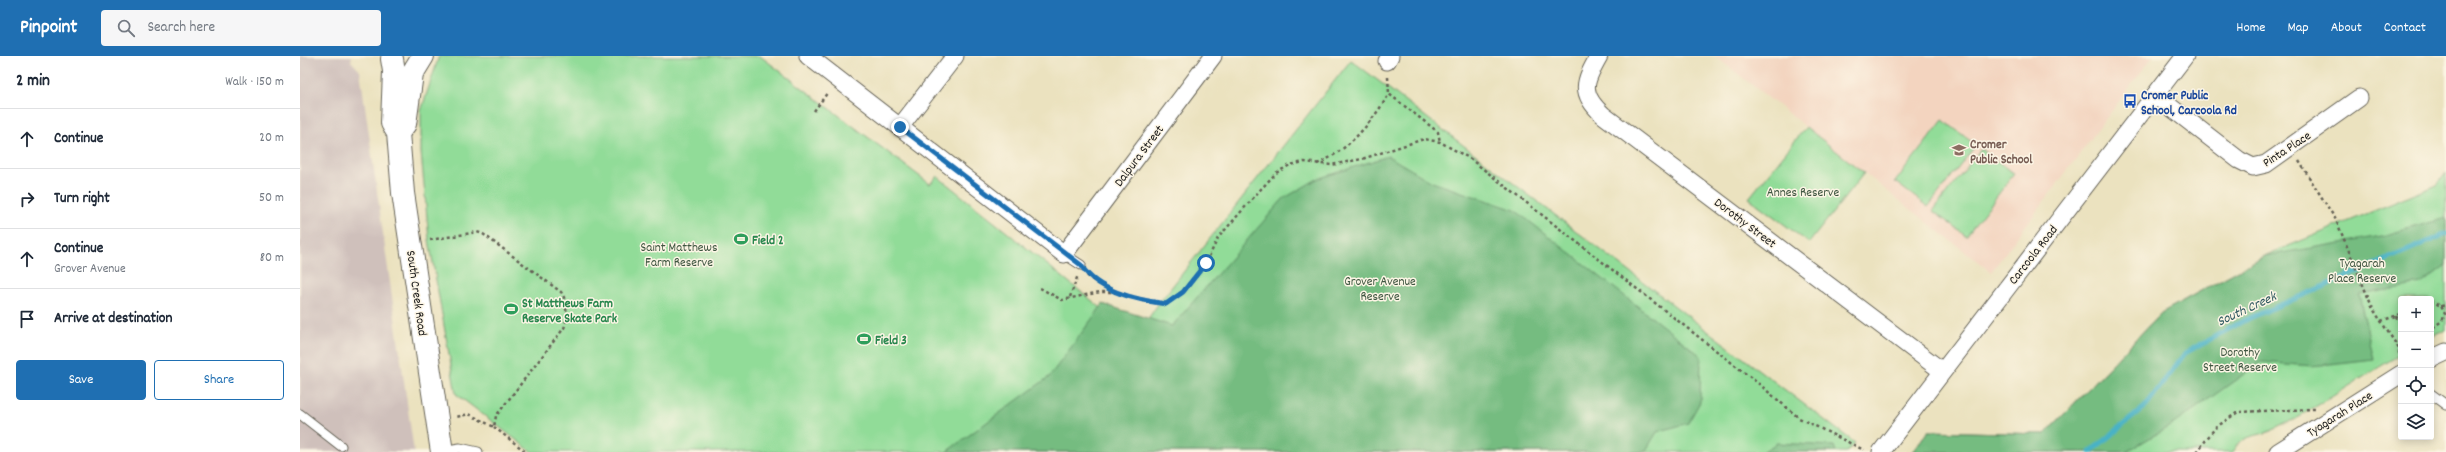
<!DOCTYPE html>
<meta charset="utf-8">
<style>
body{margin:0;font-family:Dekko,sans-serif;background:#f6f6f7;color:#1f2937}
.controls{position:absolute;right:12px;bottom:12px;display:grid;overflow:hidden;border-radius:4px;box-shadow:0 2px 10px #0003}
.controls button{width:36px;height:36px;display:grid;place-items:center;padding:0;border:0;border-bottom:1px solid #e0e1e3;background:#fff;color:#1f2937;font:20px sans-serif}
.stop{position:absolute;width:12px;height:12px;margin:-9px;border:3px solid #1f6fb2;border-radius:50%;background:#fff}
.stop.end{background:#1f6fb2;border-color:#fff;box-shadow:0 1px 4px #0008}
.list{margin:0;padding:0;list-style:none}
h2{display:flex;justify-content:space-between;align-items:center;height:52px;margin:0;padding:0 16px;font-size:17px}
h2 small{font-size:13px;font-weight:400;color:#747a83}
.list li{display:grid;grid-template-columns:26px 1fr auto;gap:12px;align-items:center;box-sizing:border-box;height:60px;padding:0 16px;border-top:1px solid #e0e1e3}
.list b{display:block;font-size:15px;white-space:nowrap}
.list p{margin:0;font-size:13px;white-space:nowrap;color:#747a83}
.list em{font-size:13px;font-style:normal;color:#747a83}
.actions{display:flex;gap:8px;padding:12px 16px}
.actions a{flex:1;padding:9px 0;border:1px solid #1f6fb2;border-radius:4px;text-align:center;font-size:14px;color:#1f6fb2}
.actions .main{background:#1f6fb2;color:#fff}
.icon{flex:none;width:22px;height:22px;fill:none;stroke:currentColor;stroke-width:2;stroke-linecap:round;stroke-linejoin:round}
.map{position:relative;flex:none;width:2146px;height:396px;overflow:hidden}
header{display:flex;align-items:center;gap:24px;box-sizing:border-box;height:56px;padding:0 20px;background:#1f6fb2;color:#fff}
header strong{font-size:19px}
nav{display:flex;gap:22px;margin-inline-start:auto;font-size:14px}
.search{width:280px;height:36px;background:#f6f6f7;display:flex;align-items:center;gap:10px;box-sizing:border-box;padding:0 14px;border-radius:4px;color:#747a83;font-size:15px}
main{display:flex}
aside{flex:1;background:#fff}
.map>svg:first-child{display:block}
.built{fill:#f3d4bf}
.industrial{fill:#cfc0bb}
.green{fill:#91dc98;stroke:#567c5a}
.forest{fill:#74bc80;stroke:#486c4e}
.lines{fill:none;stroke-linecap:round;stroke-linejoin:round}
.stream{stroke:#48b2c6;stroke-width:5}
.service-casing{stroke:#646155;stroke-width:11}
.minor-casing{stroke:#646155;stroke-width:19}
.tertiary-casing{stroke:#646155;stroke-width:24}
.path{stroke:#646155;stroke-width:2.5;stroke-dasharray:3 3;stroke-linecap:butt}
.service{stroke:#fff;stroke-width:9}
.minor{stroke:#fff;stroke-width:17}
.tertiary{stroke:#fff;stroke-width:22}
.route{stroke:#1f6fb2;stroke-width:5}
.labels{text-anchor:middle;stroke-width:3;stroke-linejoin:round;paint-order:stroke}
.transit-label{font-size:13px;font-weight:bold;fill:#164399;stroke:#fcf5e5;text-anchor:start}
.education-label{font-size:13px;font-weight:bold;fill:#785e54;stroke:#fcf5e5;text-anchor:start}
.street-label{font-size:13px;fill:#1c1c1c;stroke:#fcf5e5}
.park-label{font-size:13px;fill:#3f5641;stroke:#fcf5e5}
.leisure-label{font-size:13px;font-weight:bold;fill:#27864d;stroke:#fcf5e5;text-anchor:start}
.water-label{font-size:14px;font-style:italic;fill:#2e5860;stroke:#fcf5e5}
</style>
<header>
<strong>Pinpoint</strong>
<div class="search"><svg class="icon" aria-label="search" viewBox="0 0 24 24"><circle cx="10" cy="10" r="6"/><path d="M15 15l6 6"/></svg>Search here</div>
<nav><a>Home</a><a>Map</a><a>About</a><a>Contact</a></nav>
</header>
<main>
<aside>
<h2>2 min<small>Walk · 150 m</small></h2>
<ul class="list">
<li><svg class="icon" aria-label="ahead" viewBox="0 0 24 24"><path d="M12 20V5M6 11l6-6 6 6"/></svg><div><b>Continue</b></div><em>20 m</em></li>
<li><svg class="icon" aria-label="right" viewBox="0 0 24 24"><path d="M7 20v-9h11M14 6l5 5-5 5"/></svg><div><b>Turn right</b></div><em>50 m</em></li>
<li><svg class="icon" aria-label="ahead" viewBox="0 0 24 24"><path d="M12 20V5M6 11l6-6 6 6"/></svg><div><b>Continue</b><p>Grover Avenue</p></div><em>80 m</em></li>
<li><svg class="icon" aria-label="arrive" viewBox="0 0 24 24"><path d="M6 21V4h12l-3 4 3 4H6"/></svg><div><b>Arrive at destination</b></div></li>
</ul>
<div class="actions"><a class="main">Save</a><a>Share</a></div>
</aside>
<div class="map">
<svg width="2146" height="396" viewBox="0 0 2146 396">
<rect width="100%" height="100%" fill="#fcf5e5"/>
<filter id="ink" filterUnits="userSpaceOnUse"><feTurbulence type="fractalNoise" baseFrequency=".025" numOctaves="2"/><feDisplacementMap in="SourceGraphic" scale="8" xChannelSelector="R" yChannelSelector="G"/><feConvolveMatrix kernelMatrix="1 2 1 2 8 2 1 2 1" color-interpolation-filters="sRGB"/></filter>
<filter id="wash" filterUnits="userSpaceOnUse"><feTurbulence type="fractalNoise" baseFrequency=".012" numOctaves="4" result="noise"/><feDisplacementMap in="SourceGraphic" scale="16" xChannelSelector="R" yChannelSelector="G"/><feGaussianBlur stdDeviation="0.9" result="paint"/><feColorMatrix in="noise" values="0 0 0 0 0 0 0 0 0 0 0 0 0 0 0 0 0 1.4 0 .05"/><feComposite in="paint" operator="in"/></filter>
<g filter="url(#wash)">
<rect width="100%" height="100%" fill="#ebe2bf"/>
<polygon class="built" points="1415,0 1853,0 1691,216"/>
<polygon class="industrial" points="0,0 52,0 51,5 60,15 114,396 0,396"/>
<g class="green">
<polygon points="139,0 460,0 630,128 637,120 836,280 859,247 1051,4 1555,387 1547,396 232,396 156,338 129,184 121,96 121,55"/>
<polygon points="1643,64 1676,89 1628,151 1595,126"/>
<polygon points="1506,71 1564,117 1509,187 1449,142"/>
<polygon points="1681,93 1714,118 1666,180 1633,155"/>
<path d="M2146 117V274L2131 281V243H2101V298C2060 322 2016 353 1973 374 1955 382 1944 377 1932 396H1612L1628 375 1745 378 1861 257 1964 200 2137 129Z"/>
</g>
<g class="forest">
<polygon points="1088,100 1132,126 1215,154 1401,300 1400,346 1388,367 1357,376 1345,396 646,396 749,321 803,248 872,270 983,143 1017,123"/>
<polygon points="2146,162 2146,209 2121,228 2059,239 2074,303 2012,310 1961,306 1875,367 1826,396 1612,396 1628,375 1745,378 1861,257 1964,200 2082,180"/>
<polygon points="1477,387 1534,390 1536,396 1462,396"/>
</g>
<g class="lines">
<polyline class="stream" points="1790,396 1845,351 1885,297 1945,264 2146,178"/>
</g>
</g>
<g filter="url(#ink)">
<g class="lines">
<defs>
<g id="service">
<polyline points="764,198 781,209"/>
<polyline points="2131,338 2146,349"/>
<polyline points="0,358 41,390"/>
<polyline points="141,395 160,392 178,396"/>
</g>
<g id="minor">
<polyline points="508,0 764,198 913,0"/>
<path d="M1299 0C1284 26 1279 37 1303 59L1642 315"/>
<polyline points="1087,5 1090,0"/>
<polyline points="1855,39 1939,104 1953,111 1966,108 2059,42"/>
<polyline points="600,71 655,0"/>
<polyline points="2131,303 2146,296"/>
<polyline points="1581,396 1885,0"/>
<polyline points="1978,396 2101,318"/>
</g>
<g id="tertiary">
<polyline points="92,3 94,15 92,67 98,77 103,137 142,396"/>
<polyline points="101,73 105,68 112,18 123,0"/>
</g>
</defs>
<use href="#service" class="service-casing"/>
<use href="#minor" class="minor-casing"/>
<use href="#tertiary" class="tertiary-casing"/>
<g class="path">
<polyline points="1088,21 1089,38 1138,76 1140,86"/>
<polyline points="514,55 528,36"/>
<polyline points="1999,105 2036,164 2073,253 2098,291 2100,302"/>
<path d="M1017 108C1048 95 1072 66 1089 38"/>
<path d="M130 184 177 176 183 178 261 236C267 243 268 264 264 272L196 360 194 371 169 358 156 361"/>
<path d="M787 219C808 237 840 244 866 248L883 236 906 207 918 182 961 133 976 117 990 109 1004 106 1031 109 1062 103 1124 83 1140 86 1169 102 1459 328 1499 362 1564 394"/>
<polyline points="740,232 762,244 800,236 816,236"/>
<polyline points="770,241 778,219"/>
<polyline points="2131,245 2141,250 2145,258 2142,265 2131,273"/>
<polyline points="2141,250 2146,249"/>
<polyline points="2096,260 2101,270"/>
<polyline points="2081,265 2101,258"/>
<polyline points="194,371 226,396"/>
<polyline points="1897,396 1915,372 1938,356 2015,353"/>
</g>
<use href="#service" class="service"/>
<use href="#minor" class="minor"/>
<use href="#tertiary" class="tertiary"/>
</g>
</g>
<g class="lines" filter="url(#ink)">
<path class="route" d="M600 71 781 209C797 236 838 244 866 248L883 236 906 207"/>
</g>
<defs>
<symbol id="bus-bare" viewBox="-9 -9 18 18"><path d="M-5-6H5V4H4V6H2V4H-2V6H-4V4H-5ZM-3.5-4V0h7V-4ZM-3.5 1.2v1.5H-2V1.2ZM2 1.2v1.5H3.5V1.2Z" fill="#1a4fb4" stroke="#fcf5e5" stroke-width="2.5" paint-order="stroke"/></symbol>
<symbol id="school-bare" viewBox="-9 -9 18 18"><path d="M0-5L7-2L0 1L-7-2ZM-4 1L0 2.5L4 1V4Q0 6-4 4Z" fill="#8d6e63" stroke="#fcf5e5" stroke-width="2.5" paint-order="stroke"/></symbol>
<symbol id="stadium-bare" viewBox="-9 -9 18 18"><path d="M0-5a6.5 5 0 1 0 0 10a6.5 5 0 1 0 0-10ZM-3.5-1.8h7v3.6h-7Z" fill="#2e9e5b" stroke="#fcf5e5" stroke-width="2.5" paint-order="stroke"/></symbol>
</defs>
<g fill-rule="evenodd">
<use href="#bus-bare" x="1820" y="35" width="20" height="20"/>
<use href="#school-bare" x="1649" y="84" width="20" height="20"/>
<use href="#stadium-bare" x="431" y="173" width="20" height="20"/>
<use href="#stadium-bare" x="201" y="243" width="20" height="20"/>
<use href="#stadium-bare" x="554" y="273" width="20" height="20"/>
</g>
<g class="labels">
<g class="transit-label">
<text x="1841" y="43">Cromer Public<tspan x="1841" dy="15">School, Carcoola Rd</tspan></text>
</g>
<g class="education-label">
<text x="1670" y="92">Cromer<tspan x="1670" dy="15">Public School</tspan></text>
</g>
<g class="street-label">
<text transform="translate(1986 92) rotate(-33)" y="5">Pinta Place</text>
<text transform="translate(838 99) rotate(-53)" y="5">Dalpura Street</text>
<text transform="translate(1446 166) rotate(37)" y="5">Dorothy Street</text>
<text transform="translate(1732 198) rotate(-52)" y="5">Carcoola Road</text>
<text transform="translate(118 237) rotate(82)" y="5">South Creek Road</text>
<text transform="translate(2039 357) rotate(-32)" y="5">Tyagarah Place</text>
</g>
<g class="park-label">
<text x="1503" y="140">Annes Reserve</text>
<text x="379" y="195">Saint Matthews<tspan x="379" dy="15">Farm Reserve</tspan></text>
<text x="2062" y="211">Tyagarah<tspan x="2062" dy="15">Place Reserve</tspan></text>
<text x="1080" y="229">Grover Avenue<tspan x="1080" dy="15">Reserve</tspan></text>
<text x="1940" y="300">Dorothy<tspan x="1940" dy="15">Street Reserve</tspan></text>
</g>
<g class="leisure-label">
<text x="452" y="188">Field 2</text>
<text x="222" y="251">St Matthews Farm<tspan x="222" dy="15">Reserve Skate Park</tspan></text>
<text x="575" y="288">Field 3</text>
</g>
<g class="water-label">
<text transform="translate(1946 252) rotate(-25)" y="5">South Creek</text>
</g>
</g>
</svg>
<div class="controls">
<button>+</button>
<button>−</button>
<button><svg class="icon" aria-label="locate" viewBox="0 0 24 24"><circle cx="12" cy="12" r="6"/><path d="M12 2v4M12 18v4M2 12h4M18 12h4"/></svg></button>
<button><svg class="icon" aria-label="layers" viewBox="0 0 24 24"><path d="M12 4l9 5-9 5-9-5zM3 14l9 5 9-5"/></svg></button>
</div>
<div class="stop" style="left:906px;top:207px"></div>
<div class="stop end" style="left:600px;top:71px"></div>
</div>
</main>
